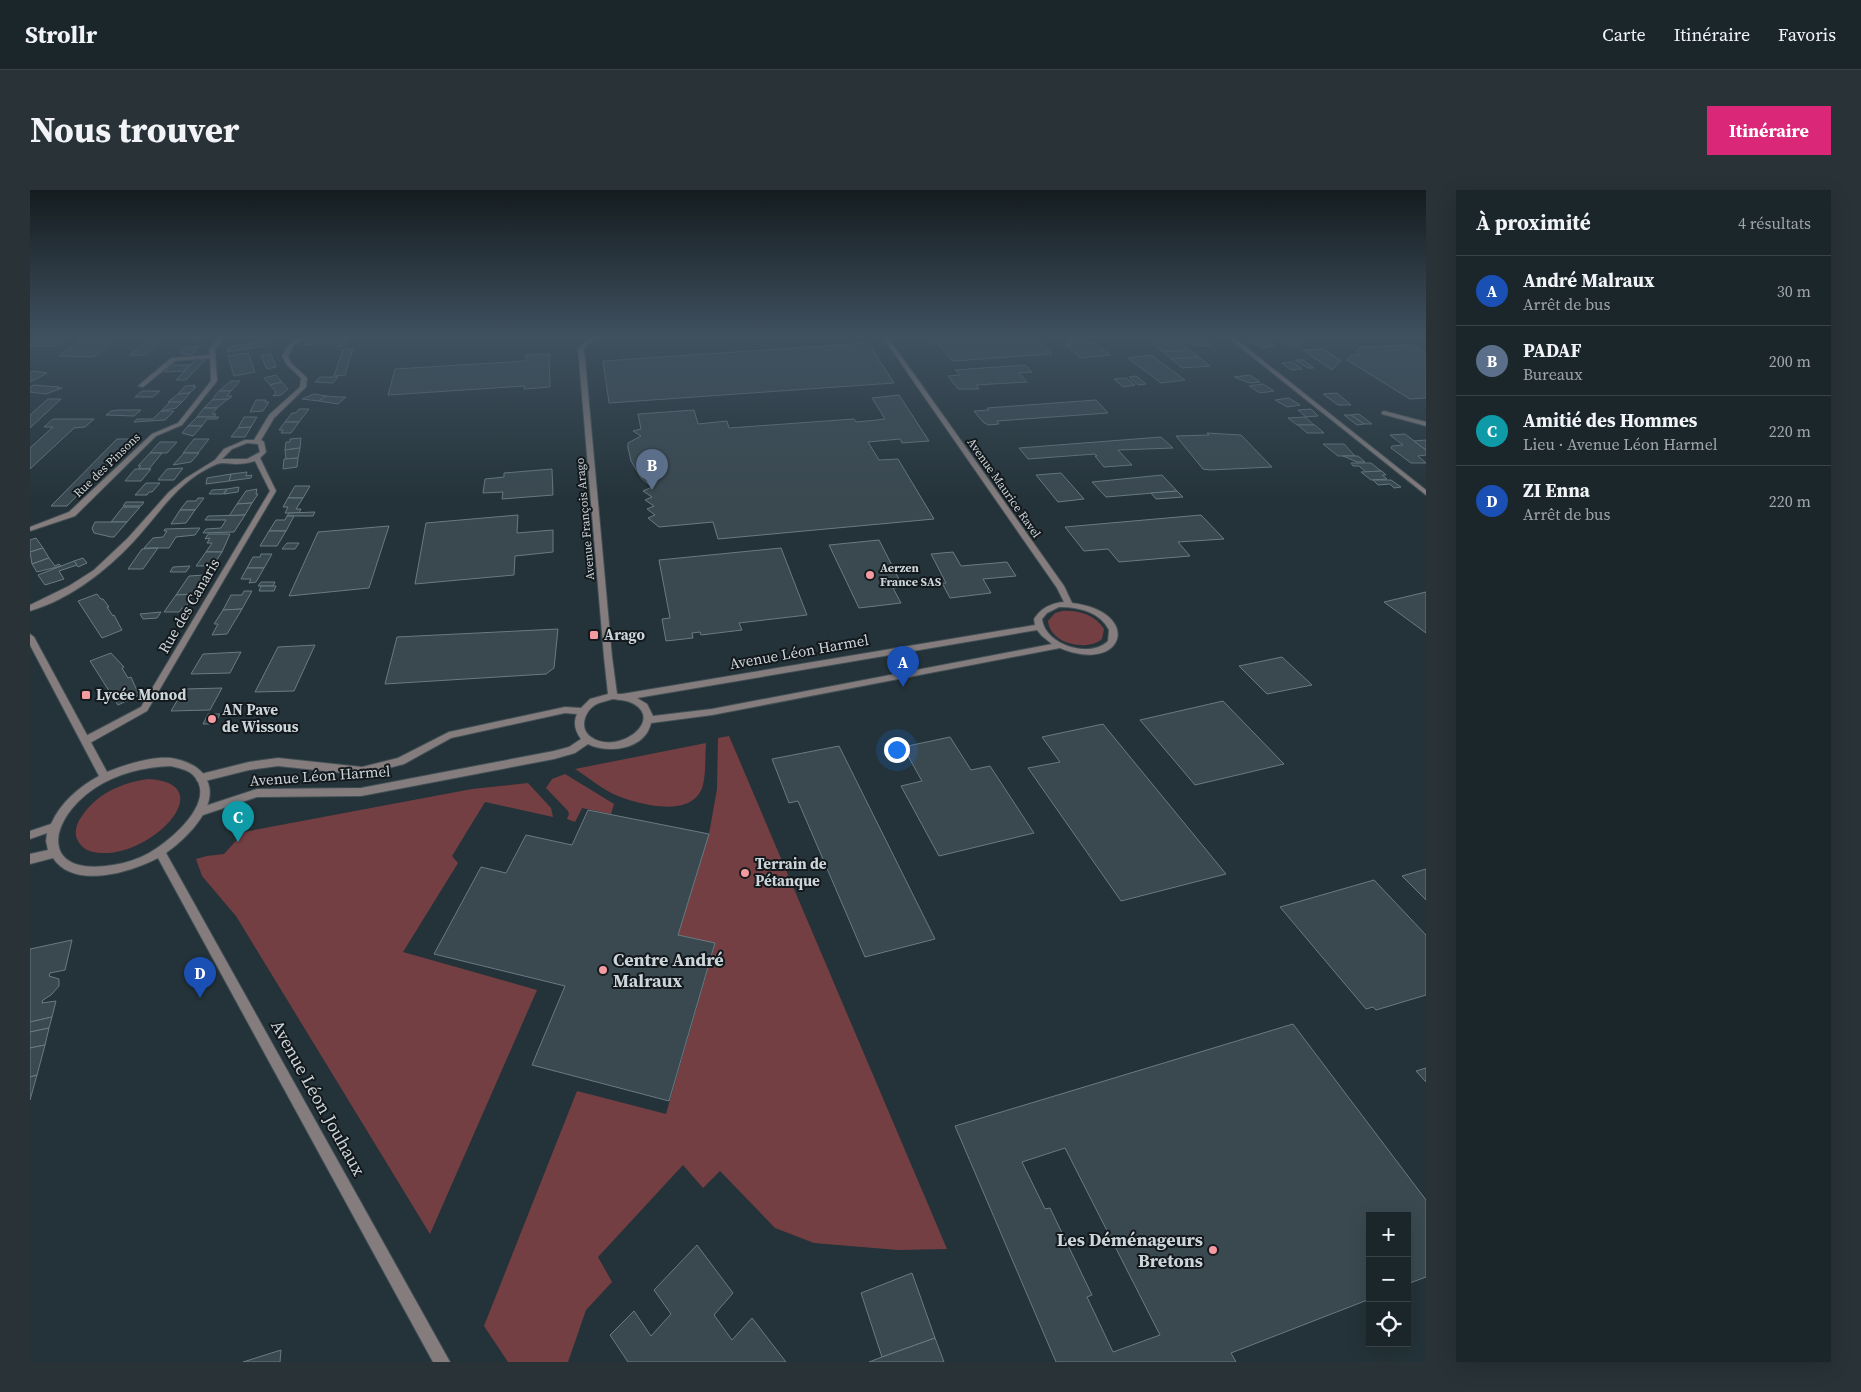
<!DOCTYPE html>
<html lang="fr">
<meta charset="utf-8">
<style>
body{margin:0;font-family:"Source Serif 4",serif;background:#283237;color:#f1f3f6}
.controls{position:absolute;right:15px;bottom:15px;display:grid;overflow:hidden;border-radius:0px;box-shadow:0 5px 20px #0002}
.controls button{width:45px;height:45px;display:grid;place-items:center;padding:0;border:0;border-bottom:1px solid #394347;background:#1b262b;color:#f1f3f6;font:25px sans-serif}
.you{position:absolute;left:866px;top:559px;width:18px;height:18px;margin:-12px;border:4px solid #fff;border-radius:50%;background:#1a73e8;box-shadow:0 0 0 8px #1a73e833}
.badge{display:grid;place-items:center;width:32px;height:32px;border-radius:50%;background:#db2777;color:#fff;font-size:16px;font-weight:700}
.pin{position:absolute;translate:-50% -41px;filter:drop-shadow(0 1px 2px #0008)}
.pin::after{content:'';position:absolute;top:26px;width:18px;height:15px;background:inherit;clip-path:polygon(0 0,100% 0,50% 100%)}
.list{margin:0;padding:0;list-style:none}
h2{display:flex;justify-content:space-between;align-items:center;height:65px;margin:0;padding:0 20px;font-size:21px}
h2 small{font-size:16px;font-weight:400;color:#a0a5a9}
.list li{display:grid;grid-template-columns:32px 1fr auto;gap:15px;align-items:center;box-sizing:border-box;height:70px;padding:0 20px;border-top:1px solid #394347}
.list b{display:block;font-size:19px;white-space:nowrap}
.list p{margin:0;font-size:16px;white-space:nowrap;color:#a0a5a9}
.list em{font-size:16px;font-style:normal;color:#a0a5a9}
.icon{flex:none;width:28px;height:28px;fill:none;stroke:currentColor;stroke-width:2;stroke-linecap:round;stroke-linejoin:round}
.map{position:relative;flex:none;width:1396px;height:1172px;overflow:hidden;border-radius:0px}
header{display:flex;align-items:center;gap:30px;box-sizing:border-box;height:70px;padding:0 25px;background:#1b262b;border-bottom:1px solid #394347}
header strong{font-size:24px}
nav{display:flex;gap:28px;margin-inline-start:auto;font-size:18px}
.intro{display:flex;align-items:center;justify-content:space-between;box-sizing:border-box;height:120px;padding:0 30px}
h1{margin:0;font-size:35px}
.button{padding:12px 22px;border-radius:0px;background:#db2777;color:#fff;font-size:18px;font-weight:700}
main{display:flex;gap:30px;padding:0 30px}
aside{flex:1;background:#1b262b;border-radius:0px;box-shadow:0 5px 20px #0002}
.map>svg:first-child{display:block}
.green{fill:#743f43}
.building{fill:#3a4950;stroke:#697a82;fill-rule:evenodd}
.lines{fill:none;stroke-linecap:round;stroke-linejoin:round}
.minor-casing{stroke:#425056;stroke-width:2}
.tertiary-casing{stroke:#425056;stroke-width:2}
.minor{fill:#857d7d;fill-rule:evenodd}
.tertiary{fill:#857d7d;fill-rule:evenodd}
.poi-dot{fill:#f49aa1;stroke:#13191c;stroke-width:2}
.labels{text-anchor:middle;stroke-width:4;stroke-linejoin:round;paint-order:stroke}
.far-street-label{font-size:12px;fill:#ccd5d9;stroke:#13191c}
.far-poi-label{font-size:12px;font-weight:bold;fill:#ccd5d9;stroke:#13191c;text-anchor:start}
.street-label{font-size:15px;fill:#ccd5d9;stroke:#13191c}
.poi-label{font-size:15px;font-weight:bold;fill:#ccd5d9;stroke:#13191c;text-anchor:start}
.near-poi-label{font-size:18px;font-weight:bold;fill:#ccd5d9;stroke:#13191c;text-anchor:start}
.near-street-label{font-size:18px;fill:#ccd5d9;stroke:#13191c}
</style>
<header>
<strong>Strollr</strong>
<nav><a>Carte</a><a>Itinéraire</a><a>Favoris</a></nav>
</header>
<div class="intro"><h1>Nous trouver</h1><a class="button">Itinéraire</a></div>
<main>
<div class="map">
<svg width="1396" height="1172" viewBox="0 0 1396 1172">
<rect width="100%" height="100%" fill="#243339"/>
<g class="green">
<path d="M1032 421C1048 420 1064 424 1074 439L1072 449C1057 462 1020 454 1018 431L1025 423Z"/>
<polygon points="699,546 917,1059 868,1060 784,1053 745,1038 690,981 673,998 653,975 568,1067 582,1092 556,1120 538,1172 478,1172 454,1136 547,901 636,924 685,754 648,745 679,644 687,599 688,548"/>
<path d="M676 553C675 566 676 582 673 595 664 629 611 615 588 606 573 600 558 587 545 579Z"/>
<polygon points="535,584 584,614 581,624 552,618 545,632 537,629 539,624 538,621 516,598 522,589"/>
<path d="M118 589C192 593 123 666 72 663 62 663 52 660 47 649 42 636 54 622 63 613 78 599 97 592 118 589Z"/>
<polygon points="498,593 521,618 523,627 455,612 422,666 428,673 373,762 507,800 400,1044 206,726 172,686 166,669 177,666 194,664 214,642 442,599"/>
</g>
<g class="building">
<polygon points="9,146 37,146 25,156 0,156 6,151 2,151"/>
<polygon points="57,146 90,146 63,167 29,166"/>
<polygon points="122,146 136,146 114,165 100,165"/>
<polygon points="166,146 179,146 174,151 161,151"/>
<polygon points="309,146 327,146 327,148 315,149 316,155 311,156"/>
<polygon points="309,146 311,156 306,157 304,151 293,153 292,149"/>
<polygon points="894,146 1004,146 1022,164 923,171 907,153 899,153"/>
<polygon points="1033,146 1050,146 1059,153 1063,153 1080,165 1051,168 1035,155 1043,155"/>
<polygon points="1115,146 1172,146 1183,155 1165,156 1157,150 1148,151 1160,160 1133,162"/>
<polygon points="1258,147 1273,154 1265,157 1249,149"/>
<polygon points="292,149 293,153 275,155 274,151"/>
<polygon points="1231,150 1244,156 1233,158 1220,152"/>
<polygon points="240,151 239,155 218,159 218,154"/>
<polygon points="838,153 864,193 579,213 573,171"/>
<polygon points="218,154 218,159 197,162 197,159 202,159 202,156"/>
<polygon points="1382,155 1396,163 1396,208 1380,209 1317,170 1322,165 1330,165 1326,161 1330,157"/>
<polygon points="170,156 161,165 150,163 156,157"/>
<polygon points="323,158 315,185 304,186 313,159"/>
<polygon points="1293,159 1311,171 1302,180 1273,160"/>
<polygon points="1160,160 1169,167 1142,169 1133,162"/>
<polygon points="218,163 225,182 204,186 198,166"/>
<polygon points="241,164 246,177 237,179 231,166"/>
<polygon points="519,164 520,197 494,199 495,196 358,205 365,179 496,171 496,165"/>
<polygon points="1121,165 1155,190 1131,193 1098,168"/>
<polygon points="1169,167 1180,176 1152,178 1142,169"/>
<polygon points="166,169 176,169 156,190 146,190"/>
<polygon points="1265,170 1273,170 1284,178 1278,178"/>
<polygon points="1263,172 1272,179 1261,180 1252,173"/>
<polygon points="141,175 160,175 154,181 135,182"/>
<polygon points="995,175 1002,182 989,183 997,192 946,195 949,199 928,199 918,186 930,185 925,180"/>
<polygon points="2,181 17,183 0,192 0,183"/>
<polygon points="246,185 252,192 240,195 234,188"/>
<polygon points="1220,185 1230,192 1220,193 1204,187"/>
<polygon points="1106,186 1116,194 1108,195 1099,187"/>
<polygon points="290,187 308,187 303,193 285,192"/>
<polygon points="1096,188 1105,195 1093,197 1084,189"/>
<polygon points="201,191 210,191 201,201 189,201"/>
<polygon points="252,192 258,199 251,205 243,206 246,202 240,195"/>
<polygon points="1233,194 1244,201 1230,203 1219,196"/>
<polygon points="4,195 29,197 27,198 32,198 16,204 0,202 0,197"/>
<polygon points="165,195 163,197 166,197 160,203 148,204 155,196"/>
<polygon points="112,201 130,201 123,207 105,207"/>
<polygon points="189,201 201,201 197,206 202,206 199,209 182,210"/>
<polygon points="160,203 152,212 138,212 148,204"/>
<polygon points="1307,203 1321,215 1308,215 1293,204"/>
<polygon points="284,204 296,206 289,211 272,209"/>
<polygon points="869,205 899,251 872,253 870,249 838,252 849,270 868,269 904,329 688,349 683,332 629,337 618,328 625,325 617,319 624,316 615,310 622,307 613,301 622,297 611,288 601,271 598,258 598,253 611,246 603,241 611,239 608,224 664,220 668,234 697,231 699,238 824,229 826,232 847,230 855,229 842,208"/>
<polygon points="296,206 308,207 316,207 308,214 289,211"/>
<polygon points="1259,208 1270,215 1257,217 1245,210"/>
<polygon points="18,209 31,209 0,238 0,225"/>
<polygon points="198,209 187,218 174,218 182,210"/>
<polygon points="226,210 236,210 235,212 239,212 233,221 220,222"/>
<polygon points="1066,210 1078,223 967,231 969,234 958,235 953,232 944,221 959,220 957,218"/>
<polygon points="140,212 152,212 146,218 131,221"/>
<polygon points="174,218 187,218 182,224 186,224 184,227 167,227"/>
<polygon points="269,219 279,219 269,232 255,232 262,223 266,223"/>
<polygon points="1281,219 1288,226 1276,227 1268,220"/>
<polygon points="88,220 111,220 104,226 76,225 81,221"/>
<polygon points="131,221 144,221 135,230 104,232 107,229 123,229"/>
<polygon points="1329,224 1342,234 1334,234 1321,225"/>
<polygon points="1314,225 1321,225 1334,234 1327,235"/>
<polygon points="167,227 189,227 187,229 177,229 172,236 158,236"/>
<polygon points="214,227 227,227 221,237 208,238"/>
<polygon points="1275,227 1284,235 1267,235 1258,228"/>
<polygon points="23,229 64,229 55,237 44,238 0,279 0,258 23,237 14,237"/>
<polygon points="255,232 269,232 261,243 251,243 253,240 249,240"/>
<polygon points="1268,235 1285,235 1294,243 1277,243"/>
<polygon points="158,236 172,236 163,246 152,243"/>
<polygon points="221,237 215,247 201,247 208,238"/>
<polygon points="1177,243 1211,245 1242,277 1180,280 1173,279 1146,246 1179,245"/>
<polygon points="1375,244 1396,260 1396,265 1388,266 1396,273 1381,273 1361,258 1362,256 1373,255 1360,245"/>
<polygon points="1131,247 1143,258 1088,260 1102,275 1074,277 1065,266 1067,266 1065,264 998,269 989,258"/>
<polygon points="271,248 270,258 255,260 256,252 260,252 260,249"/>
<polygon points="87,249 102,249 37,316 21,316"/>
<polygon points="164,249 179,249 168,263 153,263"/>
<polygon points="1396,250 1396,260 1384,251"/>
<polygon points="130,252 147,252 137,263 120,263"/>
<polygon points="1293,254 1314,254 1325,266 1308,266"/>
<polygon points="270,258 268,268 256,269 255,260"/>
<polygon points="120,263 132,263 119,279 108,279 111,276 108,276"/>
<polygon points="154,263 169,263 161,272 143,275"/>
<polygon points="1313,266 1328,266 1335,272 1327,272"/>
<polygon points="268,268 267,277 253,279 254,269"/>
<polygon points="1321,273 1341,273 1351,281 1336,282 1329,276 1323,276"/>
<polygon points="153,278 144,290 128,290 137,279"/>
<polygon points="105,279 121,279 111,291 95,291"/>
<polygon points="522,279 523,305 472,309 473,302 453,303 455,289 474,287 474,283"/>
<polygon points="1352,281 1356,285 1352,285 1357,289 1341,290 1331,282"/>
<polygon points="217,282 216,286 222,285 221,288 199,291 201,284"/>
<polygon points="1031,283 1054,309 1028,312 1006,285"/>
<polygon points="201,284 199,291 176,294 177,288"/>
<polygon points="1132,285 1147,301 1076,307 1062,292"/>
<polygon points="1343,290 1361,290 1371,297 1364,298 1360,294 1348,295"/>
<polygon points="116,293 130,293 122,302 119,302 117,305 105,305"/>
<polygon points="265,296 280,296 273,308 258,308"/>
<polygon points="209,297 208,302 194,304 197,299"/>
<polygon points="197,299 193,304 179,304 182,300"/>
<polygon points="227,299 226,304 228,304 222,313 207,314 216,301"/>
<polygon points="1147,301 1153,307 1126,309 1121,303"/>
<polygon points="168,308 174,308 165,320 150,320 157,311 166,311"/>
<polygon points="258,308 273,308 266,319 271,319 269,323 255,323 258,317 253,317"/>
<polygon points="96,312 114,312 111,316 93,316"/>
<polygon points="222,313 215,325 199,326 207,314"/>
<polygon points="93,317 110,317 97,332 81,332"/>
<polygon points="150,320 165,320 156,333 141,334"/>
<polygon points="285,322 283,326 257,326 259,323"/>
<polygon points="215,325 204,342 173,343 176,339 191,338 196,330 175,330 178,326"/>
<polygon points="488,325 487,343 523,340 523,362 485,366 484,385 385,394 396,333"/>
<polygon points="1171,325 1194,349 1148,352 1160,366 1089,372 1078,359 1054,361 1035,337"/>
<polygon points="257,326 264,326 256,341 239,341 246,330 255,330"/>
<polygon points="65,332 97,332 84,347 81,347 64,343 62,338"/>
<polygon points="359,336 339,398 259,406 288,342"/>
<polygon points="170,338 165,345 146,347 139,358 114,358 123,348 133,347 137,341 134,341 135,339"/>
<polygon points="239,341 256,341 247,356 230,356"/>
<polygon points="178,344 200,344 192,362 176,362 182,353 177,353 180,348 175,349"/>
<polygon points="6,348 13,358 0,362 0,350"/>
<polygon points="849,350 873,397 863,398 871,413 829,418 799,355"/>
<polygon points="257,353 269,353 265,359 252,359"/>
<polygon points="13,358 19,368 2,374 0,362"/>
<polygon points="128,358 113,379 98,379 112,359"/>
<polygon points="751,358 777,425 709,433 712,440 671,445 670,442 662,443 663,448 636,451 632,429 640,428 629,370"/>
<polygon points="176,362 192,362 183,376 166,376"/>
<polygon points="923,362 931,376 977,372 986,386 953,389 961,403 920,408 912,393 916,393 901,364"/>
<polygon points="231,364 242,364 234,378 217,378 223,367 230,367"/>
<polygon points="19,368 25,376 29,374 31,376 7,382 2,374"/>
<polygon points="53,368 57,373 48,377 44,371"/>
<polygon points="44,371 47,375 29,381 34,389 15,395 8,385"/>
<polygon points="160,376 156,382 140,382 143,377"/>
<polygon points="217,378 234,378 226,392 219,393 221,389 211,389"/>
<polygon points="175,385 164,404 146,405 159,386"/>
<polygon points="231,392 245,392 243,396 228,396"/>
<polygon points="231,396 246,396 244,401 229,401"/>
<polygon points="214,401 222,401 212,419 193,420 201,405 212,405"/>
<polygon points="1396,402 1396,443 1354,412"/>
<polygon points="67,404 71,409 73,409 79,417 77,417 83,426 84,425 92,440 72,448 48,411"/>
<polygon points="164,404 155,418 152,418 149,422 134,422 146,405"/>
<polygon points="212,419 197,444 182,445 188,434 184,434 193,420"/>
<polygon points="131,422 127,428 113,429 110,424"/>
<polygon points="528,439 524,478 516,484 355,494 367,447"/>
<polygon points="285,455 264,501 225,502 248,457"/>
<polygon points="211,462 200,483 161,484 173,464"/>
<polygon points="81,463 94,477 92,478 98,488 101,487 109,505 88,515 60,471"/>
<polygon points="1252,467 1282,495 1237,504 1209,476"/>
<polygon points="192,498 180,520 141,521 154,499"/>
<polygon points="1193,511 1254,574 1165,595 1110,530"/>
<polygon points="178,524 190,524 185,534 173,534"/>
<polygon points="1073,534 1196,684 1091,711 998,578 1030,572 1012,547"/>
<polygon points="920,547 941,580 960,576 1004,643 909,666 871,596 892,591 873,557"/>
<polygon points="809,556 905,749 835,767 768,611 759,613 742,569"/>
<polygon points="558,620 679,644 648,745 685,753 639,911 502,875 535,796 404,764 451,677 476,683 496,645 542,655"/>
<polygon points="1396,679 1396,710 1372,686"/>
<polygon points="1344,690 1396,745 1396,805 1346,820 1343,817 1336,819 1250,717"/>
<polygon points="42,750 35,780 20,783 19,786 29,789 29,796 21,805 13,810 12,813 26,811 22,827 0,832 0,759"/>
<polygon points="22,827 19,838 0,842 0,832"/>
<path d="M1263 834 1396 1010V1087L1377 1094V1026H1340V1109L1201 1163 1206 1172H1026L925 936ZM1035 958 1130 1145 1083 1162 1057 1107 1062 1105 1020 1018 1015 1019 992 972Z"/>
<polygon points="19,838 15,855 0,858 0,842"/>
<polygon points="15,855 7,885 0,887 0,858"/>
<polygon points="1396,878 1396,892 1386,881"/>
<polygon points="7,885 0,910 0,887"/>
<polygon points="667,1055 703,1103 684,1125 702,1150 722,1128 756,1172 598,1172 580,1145 604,1121 621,1146 641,1124 624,1100"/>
<polygon points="882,1083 905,1148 852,1167 831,1103"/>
<polygon points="905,1148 914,1172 839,1172 852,1167"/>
<polygon points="251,1160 250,1172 213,1172"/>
</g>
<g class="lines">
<defs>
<g id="minor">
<polygon points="191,146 196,146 185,159 187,191 152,235 126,246 45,326 0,341 0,337 39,322 122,244 148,233 181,191 180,168 145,171 113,197 108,196 141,168 180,165 179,159"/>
<path d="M271 146H278L264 155 258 166 261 173 277 188 276 197 244 228 231 250 234 252 236 262 230 268 246 301 117 521 60 553H54L52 550 54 547 111 517 240 301 225 271C219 273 213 274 206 274 200 274 193 272 187 274 148 290 131 322 104 351 76 381 40 409 0 421V415L39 396 64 380 98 348 139 302 156 288 185 270 194 259 215 250H224L239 225 270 197 271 188 257 175 252 166 260 153ZM217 253 228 254 230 262 217 269H192L202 259Z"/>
<path d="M566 146H577L564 150 554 158 582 467 587 504H592L1005 435 1004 429C1011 418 1021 413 1034 412L1027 398 852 146H857L1034 396 1042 413C1114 422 1094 485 1030 458L682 525 621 533C615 560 578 564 558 554L545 563 524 569 331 606 227 607 170 626 166 625 165 622 166 619 227 599 331 598 524 561 539 557 551 549C545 541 543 533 547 524L535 523 421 548 374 574 332 585 248 576 219 580 171 592 167 591 166 588 167 585 219 572 248 568 332 577 368 568 419 542 535 517 551 518 560 509 578 504 574 467 548 158 560 148ZM1029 417C1049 417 1070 422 1079 440L1078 451C1060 469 1015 455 1012 429L1017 423ZM1007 440 1012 446 1022 454 682 519 623 526 617 514 607 508ZM583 509C589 510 596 510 602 513 636 530 587 566 561 547 549 539 554 522 565 515 570 512 577 511 583 509Z"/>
<polygon points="1196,146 1202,146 1396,300 1396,305"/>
<polygon points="1354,221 1396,232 1396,236 1352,224 1352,222"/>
</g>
<path id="tertiary" d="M0 444 4 447 77 582C94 575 122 566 141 568 153 570 167 575 174 585 194 613 157 648 136 663L420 1172H403L128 668C101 682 44 700 23 668L0 674V664L18 660 16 651 17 643 0 649V641L21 634C31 612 49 597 69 586L0 455ZM141 576C148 578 156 579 162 584 190 610 140 651 119 663 108 669 96 673 83 675 9 687 17 630 65 598 88 583 114 577 141 576Z"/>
</defs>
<use href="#minor" class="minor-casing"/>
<use href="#tertiary" class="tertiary-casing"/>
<use href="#minor" class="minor"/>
<use href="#tertiary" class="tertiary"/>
</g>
<linearGradient id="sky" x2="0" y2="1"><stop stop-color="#141c1f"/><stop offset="0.47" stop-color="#3f505f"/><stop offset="1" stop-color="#3f505f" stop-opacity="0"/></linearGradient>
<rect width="1396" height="311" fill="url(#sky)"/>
<g class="poi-dot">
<circle cx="840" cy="385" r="5"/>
<rect x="559" y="440" width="10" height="10" rx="2.5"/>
<rect x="51" y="500" width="10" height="10" rx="2.5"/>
<circle cx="182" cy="529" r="5"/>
<circle cx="715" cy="683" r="5"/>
<circle cx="573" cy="780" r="5"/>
<circle cx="1183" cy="1060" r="5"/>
</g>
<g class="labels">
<g class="far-street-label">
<text transform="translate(77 275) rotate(-44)" y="4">Rue des Pinsons</text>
<text transform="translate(974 298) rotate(55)" y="4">Avenue Maurice Ravel</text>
<text transform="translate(555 329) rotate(-95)" y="4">Avenue François Arago</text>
</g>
<g class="far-poi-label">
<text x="850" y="382">Aerzen<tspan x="850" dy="14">France SAS</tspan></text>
</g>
<g class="street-label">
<text transform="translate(159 416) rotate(-60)" y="5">Rue des Canaris</text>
<text transform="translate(769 462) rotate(-10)" y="5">Avenue Léon Harmel</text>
<text transform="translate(290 586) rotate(-4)" y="5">Avenue Léon Harmel</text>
</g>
<g class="poi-label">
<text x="574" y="450">Arago</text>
<text x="66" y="510">Lycée Monod</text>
<text x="192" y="525">AN Pave<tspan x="192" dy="17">de Wissous</tspan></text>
<text x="725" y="679">Terrain de<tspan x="725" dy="17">Pétanque</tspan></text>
</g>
<g class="near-poi-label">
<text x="583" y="776">Centre André<tspan x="583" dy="21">Malraux</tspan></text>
<text x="1173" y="1056" text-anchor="end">Les Déménageurs<tspan x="1173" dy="21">Bretons</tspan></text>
</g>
<g class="near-street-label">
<text transform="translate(288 908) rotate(61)" y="6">Avenue Léon Jouhaux</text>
</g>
</g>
</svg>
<div class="controls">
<button>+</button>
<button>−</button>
<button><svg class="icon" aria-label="locate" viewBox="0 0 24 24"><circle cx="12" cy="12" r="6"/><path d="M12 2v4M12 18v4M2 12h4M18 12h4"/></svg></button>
</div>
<div class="you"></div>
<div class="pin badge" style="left:873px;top:497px;background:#1a4fb4">A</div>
<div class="pin badge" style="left:622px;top:300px;background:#5c6f8a">B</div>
<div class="pin badge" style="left:208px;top:652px;background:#0f9aa8">C</div>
<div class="pin badge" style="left:170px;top:808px;background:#1a4fb4">D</div>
</div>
<aside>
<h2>À proximité<small>4 résultats</small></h2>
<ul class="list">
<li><span class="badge" style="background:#1a4fb4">A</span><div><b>André Malraux</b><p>Arrêt de bus</p></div><em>30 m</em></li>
<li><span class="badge" style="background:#5c6f8a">B</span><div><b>PADAF</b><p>Bureaux</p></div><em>200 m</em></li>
<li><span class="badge" style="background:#0f9aa8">C</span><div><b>Amitié des Hommes</b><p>Lieu · Avenue Léon Harmel</p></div><em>220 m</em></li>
<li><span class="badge" style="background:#1a4fb4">D</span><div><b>ZI Enna</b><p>Arrêt de bus</p></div><em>220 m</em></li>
</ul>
</aside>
</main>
